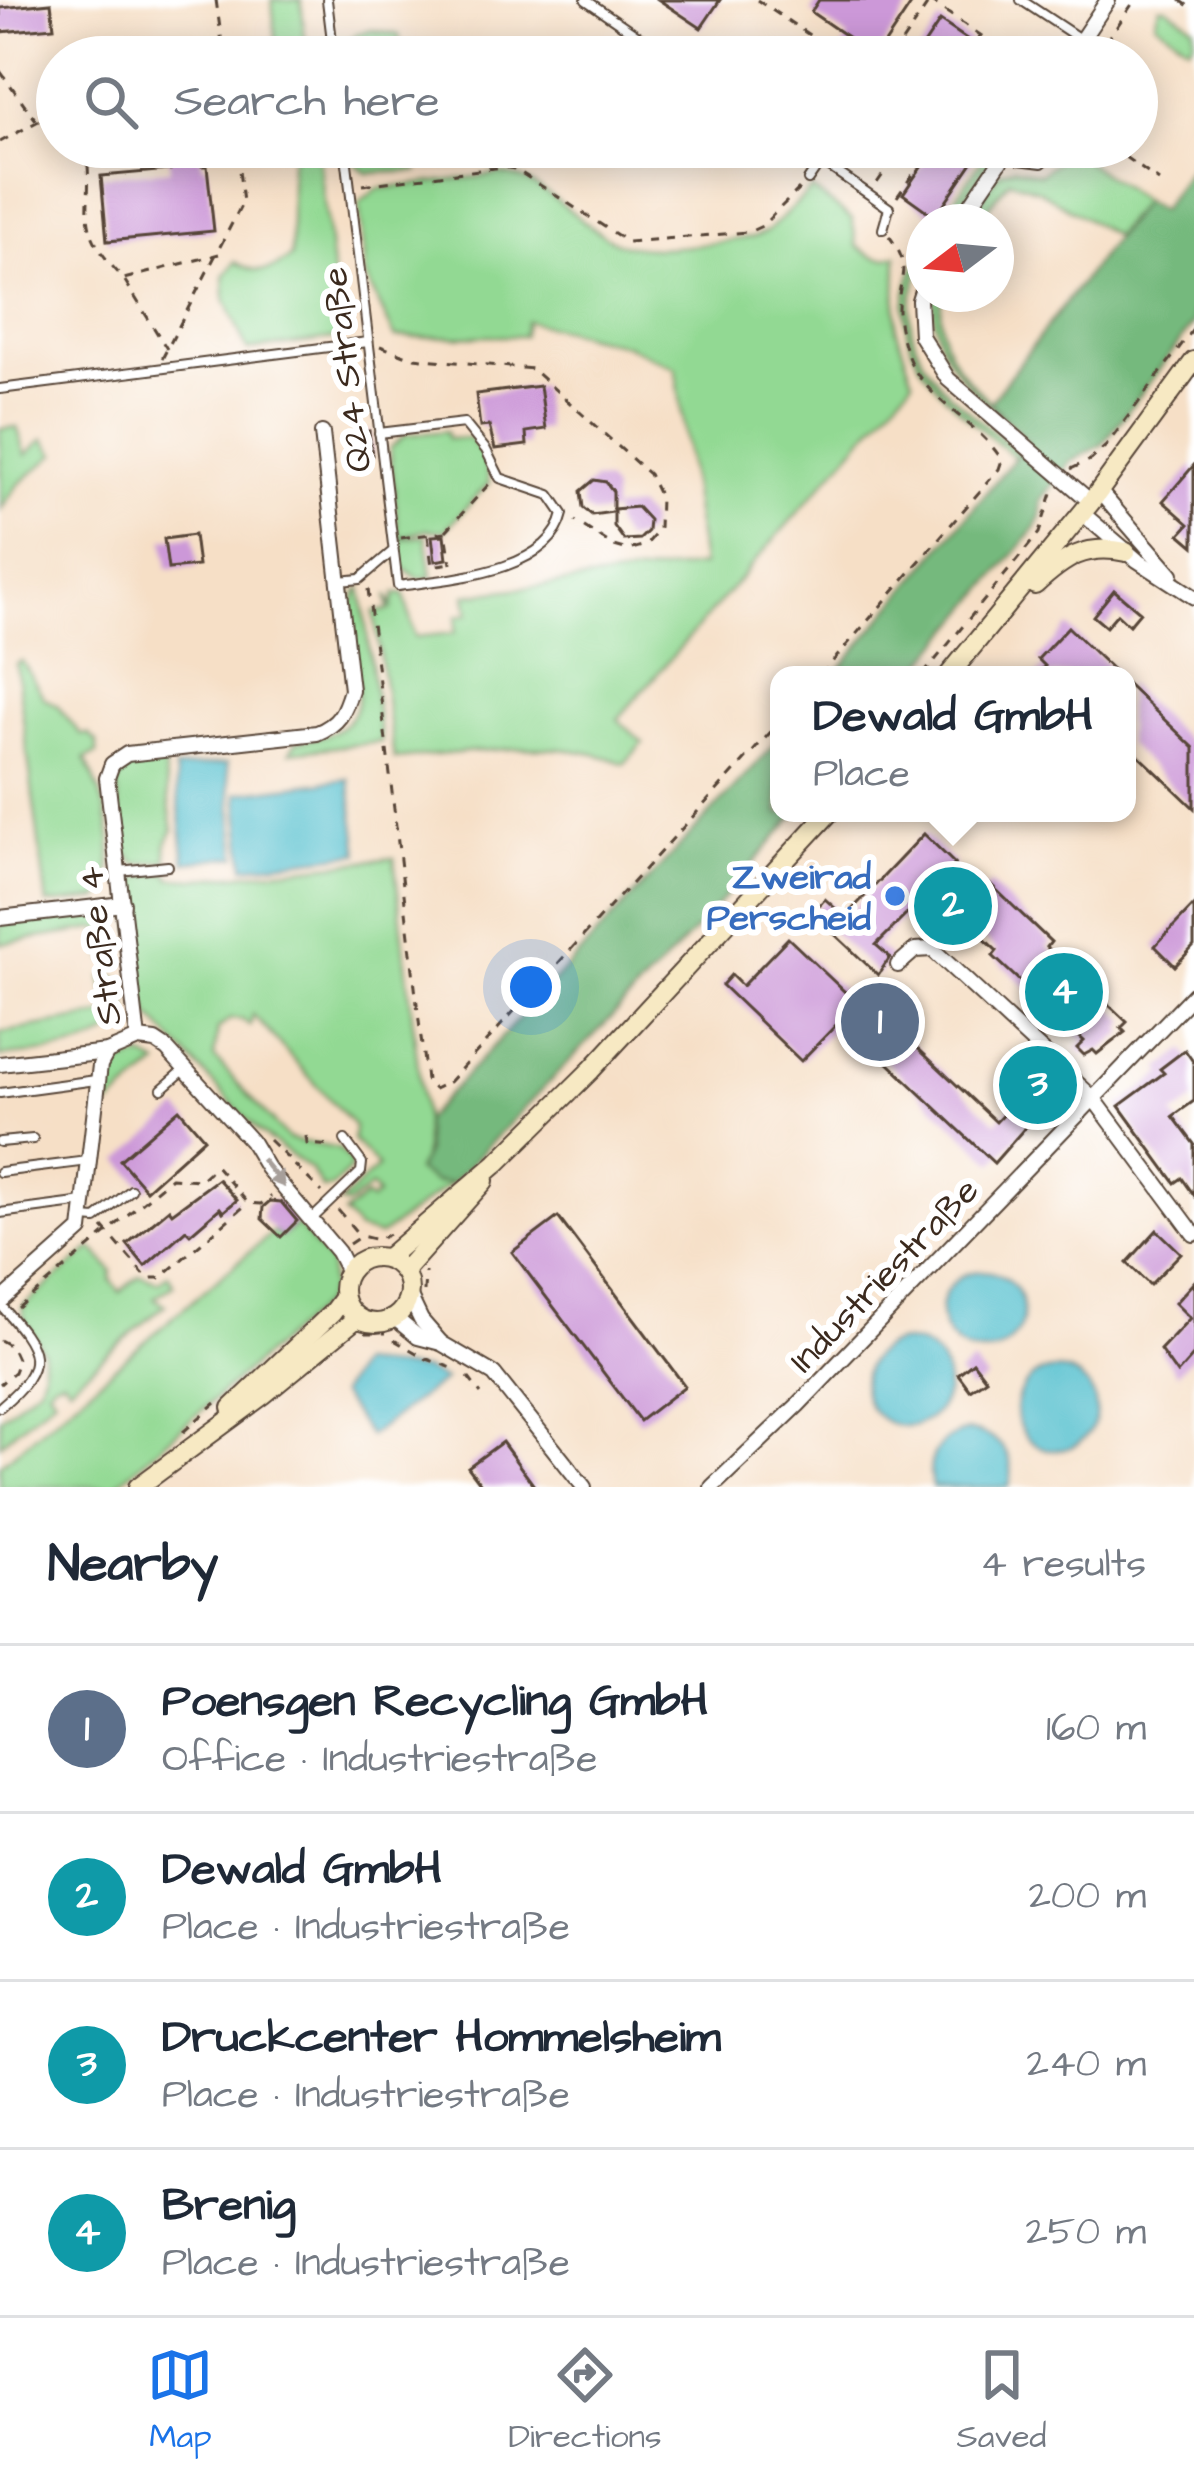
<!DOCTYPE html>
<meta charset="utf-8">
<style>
body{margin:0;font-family:"Architects Daughter",sans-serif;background:#f6f6f7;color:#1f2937}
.compass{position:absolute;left:906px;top:204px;width:108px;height:108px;border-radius:50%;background:#fff;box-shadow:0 6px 30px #0003;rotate:254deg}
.you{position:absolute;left:531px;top:987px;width:42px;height:42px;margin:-30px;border:9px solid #fff;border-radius:50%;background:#1a73e8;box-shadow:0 0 0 18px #1a73e833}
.badge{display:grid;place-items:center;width:78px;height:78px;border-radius:50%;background:#1a73e8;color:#fff;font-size:39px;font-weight:700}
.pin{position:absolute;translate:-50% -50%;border:6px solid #fff;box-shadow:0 3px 12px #0006}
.popup{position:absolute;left:770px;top:666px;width:366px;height:156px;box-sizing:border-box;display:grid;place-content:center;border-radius:24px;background:#fff;filter:drop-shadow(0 3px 9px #0005);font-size:39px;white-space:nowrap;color:#747a83}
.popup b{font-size:45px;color:#1f2937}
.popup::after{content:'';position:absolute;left:50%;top:100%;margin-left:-24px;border:24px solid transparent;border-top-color:#fff}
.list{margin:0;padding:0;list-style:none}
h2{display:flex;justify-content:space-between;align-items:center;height:156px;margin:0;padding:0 48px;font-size:51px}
h2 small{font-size:39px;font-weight:400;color:#747a83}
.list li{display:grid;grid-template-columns:78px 1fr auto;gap:36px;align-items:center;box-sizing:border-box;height:168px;padding:0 48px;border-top:3px solid #e0e1e3}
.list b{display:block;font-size:45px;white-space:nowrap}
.list p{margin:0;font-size:39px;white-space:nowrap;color:#747a83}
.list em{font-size:39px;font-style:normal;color:#747a83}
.icon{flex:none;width:66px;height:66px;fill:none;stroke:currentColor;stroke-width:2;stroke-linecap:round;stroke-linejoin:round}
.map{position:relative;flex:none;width:1194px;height:1487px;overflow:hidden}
.search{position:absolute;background:#fff;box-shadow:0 6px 30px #0003;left:36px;right:36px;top:36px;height:132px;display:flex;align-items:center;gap:30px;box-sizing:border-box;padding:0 42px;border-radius:66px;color:#747a83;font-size:45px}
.sheet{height:828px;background:#fff}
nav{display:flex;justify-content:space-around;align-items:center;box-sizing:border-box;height:168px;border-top:3px solid #e0e1e3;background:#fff;font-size:33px;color:#747a83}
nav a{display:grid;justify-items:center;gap:6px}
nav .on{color:#1a73e8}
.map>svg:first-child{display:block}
.green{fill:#92d993;stroke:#668258;stroke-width:3}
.forest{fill:#75b97d;stroke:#58724e;stroke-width:3}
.water{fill:#53bfce;stroke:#477476;stroke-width:3}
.building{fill:#cc98d8}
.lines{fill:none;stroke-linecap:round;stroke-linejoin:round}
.service-casing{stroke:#574537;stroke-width:12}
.minor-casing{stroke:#574537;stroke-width:18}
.secondary-casing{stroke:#574537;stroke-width:22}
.path{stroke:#574537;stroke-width:3;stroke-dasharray:9 9;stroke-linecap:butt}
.service{stroke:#fff;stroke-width:8}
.minor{stroke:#fff;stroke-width:14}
.secondary{stroke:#f7e9c3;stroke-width:18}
.oneway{fill:#a79f9a}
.shop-dot{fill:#3f7fe0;stroke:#fff;stroke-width:4.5}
.labels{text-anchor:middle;stroke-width:12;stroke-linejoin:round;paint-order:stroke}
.street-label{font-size:36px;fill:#3b2a1e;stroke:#fff}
.shop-label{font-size:36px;font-weight:bold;fill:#366cbe;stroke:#fff;text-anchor:end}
</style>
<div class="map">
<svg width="1194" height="1487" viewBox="0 0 1194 1487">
<rect width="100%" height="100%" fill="#fff"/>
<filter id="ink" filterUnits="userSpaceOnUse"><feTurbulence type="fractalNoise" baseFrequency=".00833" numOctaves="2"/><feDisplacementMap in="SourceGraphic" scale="24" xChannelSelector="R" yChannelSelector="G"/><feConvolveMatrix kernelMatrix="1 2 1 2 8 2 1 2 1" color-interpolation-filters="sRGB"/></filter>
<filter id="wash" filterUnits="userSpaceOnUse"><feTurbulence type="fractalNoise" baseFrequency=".004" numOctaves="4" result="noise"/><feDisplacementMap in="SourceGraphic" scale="48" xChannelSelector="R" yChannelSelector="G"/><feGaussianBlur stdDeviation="2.7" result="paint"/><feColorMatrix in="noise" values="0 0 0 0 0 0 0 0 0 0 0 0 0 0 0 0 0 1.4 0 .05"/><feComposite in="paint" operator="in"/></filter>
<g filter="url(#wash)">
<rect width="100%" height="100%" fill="#f6dfc6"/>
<g class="green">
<polygon points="272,0 301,0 307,57 277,57"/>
<polygon points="1159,7 1166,7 1194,26 1194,39 1189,46 1155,22"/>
<polygon points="370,30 399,35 402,57 345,57 343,46 356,34"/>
<polygon points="352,147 415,147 418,171 367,173 354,162"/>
<polygon points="991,147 999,147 948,222 939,222"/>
<path d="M318 149 340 338 247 350 225 299 224 276 235 262C259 275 270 274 291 257V162L294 155Z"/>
<polygon points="1071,151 1143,201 1114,236 1039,190 1009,180 978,222 967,222 1000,172 1014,167 1040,174"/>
<path d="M500 174C545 178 574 221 612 240 645 257 716 242 753 237L768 231 812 189 852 219 857 246C870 256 881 262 897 255L896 328 913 380 618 719 643 743 624 764C562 735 461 754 394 759L374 612 389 610 387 595 392 607 395 594H404L415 637 455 633 457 616 469 614 466 595 702 566 676 368 626 345 526 321 523 336 395 337 365 276 359 204 377 189Z"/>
<path d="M924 247C924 269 910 289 910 312 910 376 977 416 1019 453L1015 458C946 398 868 348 924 247Z"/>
<path d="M934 294H942C932 351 968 382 1007 417L1005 420C965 385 929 352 934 294Z"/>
<polygon points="17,427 26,455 44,439 55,454 18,485 1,509 0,429"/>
<polygon points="446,431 448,439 469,438 484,456 489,483 444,531 427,530 399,537 390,448 405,435"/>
<polygon points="426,536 432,577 418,578 400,566 399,539"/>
<path d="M361 586 381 742 290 752 296 742C412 726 321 646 361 586Z"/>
<path d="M22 661 44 698 58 706 81 735 88 734 97 742V754L85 759C105 796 124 859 100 899L47 904 16 664Z"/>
<path d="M163 759 173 831 166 844 167 861 135 864 122 845 117 783C126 762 143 761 163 759Z"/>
<path d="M394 858 424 1120V1160L434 1182 452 1183 379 1236 358 1230 344 1214 365 1197 370 1201 377 1195 371 1187 347 1205 340 1203 378 1167 353 1140 354 1126 253 1015 250 1026 242 1020 230 1019 218 1029 214 1057 288 1139 339 1149 351 1163 350 1170 331 1188 323 1189 311 1170 259 1132 150 1016 141 994 129 894C132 873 151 875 169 873L170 878 195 879Z"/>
<path d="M93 913C111 919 117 929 121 947L111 957 105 958 100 928 0 944V925Z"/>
<path d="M112 975 124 982 129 1014C100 1055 46 1051 0 1057V1033L109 1014 102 977Z"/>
<path d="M144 1057 159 1065 104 1110C107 1080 111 1060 144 1057Z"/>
<polygon points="297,1225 330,1264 330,1287 323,1304 114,1487 0,1487 0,1465 273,1232 281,1237"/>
<polygon points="92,1248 112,1271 111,1280 120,1292 140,1275 159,1282 168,1274 174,1285 154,1298 165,1305 69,1386 63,1379 54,1381 48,1389 55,1397 0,1444 0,1418 39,1385 43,1371 43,1351 24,1318 22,1307"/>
</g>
<g class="forest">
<polygon points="1194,161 1194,323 1103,444 1071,462 1041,500 1041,517 1035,529 914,675 835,675 1028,442 990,402 1143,201 1160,211"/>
<polygon points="779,740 779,813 797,813 705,920 452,1183 434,1182 416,1171 426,1151 424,1120"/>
</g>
<g class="water">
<polygon points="227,763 237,856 185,862 175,769"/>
<polygon points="349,779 359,853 245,867 237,793"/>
<circle cx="982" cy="1312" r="41"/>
<circle cx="905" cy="1384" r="42"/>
<polygon points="358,1364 424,1370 444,1380 369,1436 339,1394"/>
<circle cx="1056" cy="1410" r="40"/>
<path d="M968 1431C998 1434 1019 1456 1009 1487H932C925 1457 939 1438 968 1431Z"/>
</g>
<g id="blocks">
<g class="building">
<polygon points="659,0 720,0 701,28"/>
<polygon points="819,0 914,0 876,57 836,57 849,38 811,12"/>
<polygon points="51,3 54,27 0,32 0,8"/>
<polygon points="940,21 971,42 961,57 916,57"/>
<polygon points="167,147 200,147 202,166 207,166 214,231 107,241 101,176 170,170"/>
<polygon points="935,147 972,147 979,152 935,217 903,194"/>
<polygon points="540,386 546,429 526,432 527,445 495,449 489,426 480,427 476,394"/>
<polygon points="369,431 372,455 358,457 356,433"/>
<polygon points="1194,465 1194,546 1180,534 1189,524 1163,501"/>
<polygon points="594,480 606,482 613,491 613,512 592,515 583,508 581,491"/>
<polygon points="637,507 649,520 648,531 640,539 624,540 614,526 614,509"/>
<polygon points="194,535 198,566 168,569 164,539"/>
<polygon points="444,535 447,559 435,561 432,536"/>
<polygon points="1114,590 1140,612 1129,625 1117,614 1106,627 1093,616"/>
<polygon points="1068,627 1096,654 1118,675 1036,675 1045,666 1038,659"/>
<polygon points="1127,684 1194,748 1194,808 1127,744"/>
<polygon points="924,834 955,864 944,876 973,903 990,884 1051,942 1047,947 1127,1022 1121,1028 1125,1032 1097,1054 1093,1050 1084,1055 1077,1048 1084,1041 993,956 997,951 960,916 952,925 923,898 876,945 890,957 878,975 812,913 825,899 845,917"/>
<polygon points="1194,905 1194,946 1175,966 1155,946"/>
<polygon points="788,938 863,1009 876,995 894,1017 890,1022 996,1122 1027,1089 1019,1082 1033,1067 1058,1090 994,1163 869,1045 876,1037 855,1017 848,1025 842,1019 801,1061 722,985 731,975 742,986"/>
<polygon points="1185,1050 1194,1063 1194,1101 1173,1116 1194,1144 1194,1195 1182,1178 1175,1183 1119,1106 1164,1073 1160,1069"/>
<polygon points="179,1109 204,1138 146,1190 120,1160"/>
<polygon points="218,1179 237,1200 223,1212 220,1208 190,1234 186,1230 145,1266 127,1244 169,1209 172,1213"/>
<polygon points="270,1201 281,1202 297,1221 281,1237 262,1219 263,1207"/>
<polygon points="558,1217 685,1386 640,1421 512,1252"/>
<polygon points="1157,1230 1181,1253 1150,1285 1127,1263"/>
<polygon points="1194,1282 1194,1355 1177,1374 1160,1350 1190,1318 1175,1303"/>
<polygon points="973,1362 986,1379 970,1390 958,1374"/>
<polygon points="502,1442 535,1487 483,1487 468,1467"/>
</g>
</g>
</g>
<g filter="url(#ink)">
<use href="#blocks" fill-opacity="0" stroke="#574537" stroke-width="3"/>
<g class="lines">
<defs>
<g id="service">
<polyline points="327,0 334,57"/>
<polyline points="586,0 669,57"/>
<polyline points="1021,0 1080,39"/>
<path d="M345 147C363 293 380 440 398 586 447 579 550 573 563 514L550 495 500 478 486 450 464 423 379 433"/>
<polyline points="800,147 821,161 808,180"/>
<polyline points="1009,152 1019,160 1042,163 1058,147"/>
<polyline points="821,161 889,208 883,229"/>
<polyline points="0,389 368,342"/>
<polyline points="340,581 360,579 393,551"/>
<polyline points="119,871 168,866"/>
<polyline points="162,1089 184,1070"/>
<polyline points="0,1093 96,1080"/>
<polyline points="0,1142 33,1139"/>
<polyline points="0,1172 88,1161"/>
<polyline points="0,1213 84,1202"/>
<polyline points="84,1218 96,1219 131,1190"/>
<polyline points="312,1219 361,1172 362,1163 345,1140"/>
<path d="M0 1304C40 1351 51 1364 0 1407"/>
</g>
<g id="minor">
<polyline points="1070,57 1108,0"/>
<polyline points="959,222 1010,147"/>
<polyline points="924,284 919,300 921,336 948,379 1091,502"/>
<path d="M322 433 351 690C344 713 339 724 317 733L127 754 112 764 107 778 138 1039 155 1041 167 1049 251 1141 267 1168 338 1252 348 1272"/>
<polyline points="1099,491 1171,574"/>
<polyline points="1082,513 1137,560 1194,597"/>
<polyline points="0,918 123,904"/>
<polyline points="898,965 915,950 932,949 1094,1099 1194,1234"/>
<polyline points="0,1064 107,1052"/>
<polyline points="409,1295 421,1320 441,1343"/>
<polyline points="0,1302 81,1230 100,1065 107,1052 138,1039"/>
<polyline points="391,1320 395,1318 418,1337 441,1343 494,1374 584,1487"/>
<polyline points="712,1487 798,1405 1194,994"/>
</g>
<g id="secondary">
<path d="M1035 585C1064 558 1086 543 1126 552"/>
<polyline points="949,675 1091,502 1194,361"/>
<circle cx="376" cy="1290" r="33"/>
<polyline points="387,1258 497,1163 591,1070 829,813"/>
<polyline points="404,1271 484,1181"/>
<polyline points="232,1408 332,1313 343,1298"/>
<polyline points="138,1487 263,1395 357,1318"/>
</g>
</defs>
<use href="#service" class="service-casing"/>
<use href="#minor" class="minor-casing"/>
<use href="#secondary" class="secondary-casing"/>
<g class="path">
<polyline points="216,0 224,57"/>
<polyline points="757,0 842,57"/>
<polyline points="1180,0 1194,10"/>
<polyline points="930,1 1001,49 996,57"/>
<polyline points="892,57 928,4"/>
<polyline points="966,57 980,37"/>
<polyline points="1096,57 1135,0"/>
<polyline points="0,71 36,120"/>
<polyline points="0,142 57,111"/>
<path d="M86 147C96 214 69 222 124 279L219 254"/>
<polyline points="1111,147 1159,181"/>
<polyline points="877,183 902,147"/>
<polyline points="363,185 502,167 515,169 628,242 749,232 762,226 799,189"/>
<polyline points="897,197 932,147"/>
<polyline points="125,281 167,349"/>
<polyline points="380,346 413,358 532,369 649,474 660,497 659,530 646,545 628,550 614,546 575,521"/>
<polyline points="162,359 243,202 236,147"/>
<polyline points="1071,469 1090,460 1106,446 1194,328"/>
<polyline points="446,531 490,483"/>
<polyline points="428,536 432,566 451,563"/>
<polyline points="401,538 446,532 451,564"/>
<polyline points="368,589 426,1080 434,1089 449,1082 779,723"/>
<path d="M821 675 999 469 1002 460C977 420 924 401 907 354 902 340 898 323 898 308 899 273 913 268 889 236"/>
<polyline points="923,675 1039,533 1053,490"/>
<polyline points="306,1136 307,1144 333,1146"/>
<polyline points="269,1140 322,1192"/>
<polyline points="338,1210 359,1235"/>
<polyline points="103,1227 147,1278 160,1278 248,1203"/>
<polyline points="349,1244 361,1236 378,1240 389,1234"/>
<polyline points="424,1292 425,1272"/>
<polyline points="18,1308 171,1178 200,1180 216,1166 248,1203 261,1204 271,1196"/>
<polyline points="365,1333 386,1333"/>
<polyline points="0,1340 11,1346 18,1361 14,1372 0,1384"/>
<polyline points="394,1340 427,1359 455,1369"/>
<polyline points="468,1377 481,1394"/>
<polyline points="183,1432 216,1403"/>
</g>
<use href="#service" class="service"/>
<use href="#minor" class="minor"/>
<use href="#secondary" class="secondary"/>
</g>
<defs><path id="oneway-solid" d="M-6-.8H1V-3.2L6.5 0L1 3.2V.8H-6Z" transform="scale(3)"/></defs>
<use class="oneway" href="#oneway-solid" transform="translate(273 1173) rotate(51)"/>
</g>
<circle class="shop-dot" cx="895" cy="896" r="12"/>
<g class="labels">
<g class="street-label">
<text transform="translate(345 370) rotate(-97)" y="13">Q24 Straße</text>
<text transform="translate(98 946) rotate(-97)" y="13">Straße 4</text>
<text transform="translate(883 1274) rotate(-46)" y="13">Industriestraße</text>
</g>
<g class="shop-label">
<text x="871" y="888">Zweirad<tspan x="871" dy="41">Perscheid</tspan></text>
</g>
</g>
</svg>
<svg class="compass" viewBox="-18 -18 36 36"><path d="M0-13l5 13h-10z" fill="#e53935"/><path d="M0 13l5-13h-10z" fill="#747a83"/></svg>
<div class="you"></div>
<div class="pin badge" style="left:880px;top:1022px;background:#5c6f8a">1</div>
<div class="pin badge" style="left:953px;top:906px;background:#0f9aa8">2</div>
<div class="popup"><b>Dewald GmbH</b>Place</div>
<div class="pin badge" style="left:1038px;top:1085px;background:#0f9aa8">3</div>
<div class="pin badge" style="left:1064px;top:992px;background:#0f9aa8">4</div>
<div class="search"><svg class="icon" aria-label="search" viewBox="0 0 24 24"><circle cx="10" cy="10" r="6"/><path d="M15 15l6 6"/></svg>Search here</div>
</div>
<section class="sheet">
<h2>Nearby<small>4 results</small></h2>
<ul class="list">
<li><span class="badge" style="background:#5c6f8a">1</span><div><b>Poensgen Recycling GmbH</b><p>Office · Industriestraße</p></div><em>160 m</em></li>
<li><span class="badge" style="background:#0f9aa8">2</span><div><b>Dewald GmbH</b><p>Place · Industriestraße</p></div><em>200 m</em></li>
<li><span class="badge" style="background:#0f9aa8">3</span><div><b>Druckcenter Hommelsheim</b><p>Place · Industriestraße</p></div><em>240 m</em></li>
<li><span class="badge" style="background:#0f9aa8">4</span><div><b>Brenig</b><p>Place · Industriestraße</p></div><em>250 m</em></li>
</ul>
</section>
<nav>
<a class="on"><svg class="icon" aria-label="map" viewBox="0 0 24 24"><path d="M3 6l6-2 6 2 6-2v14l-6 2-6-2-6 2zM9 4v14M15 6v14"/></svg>Map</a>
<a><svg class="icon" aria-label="directions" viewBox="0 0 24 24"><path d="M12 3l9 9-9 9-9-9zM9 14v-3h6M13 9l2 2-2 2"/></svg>Directions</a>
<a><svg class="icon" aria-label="saved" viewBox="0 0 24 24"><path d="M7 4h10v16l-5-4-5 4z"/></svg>Saved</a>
</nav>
